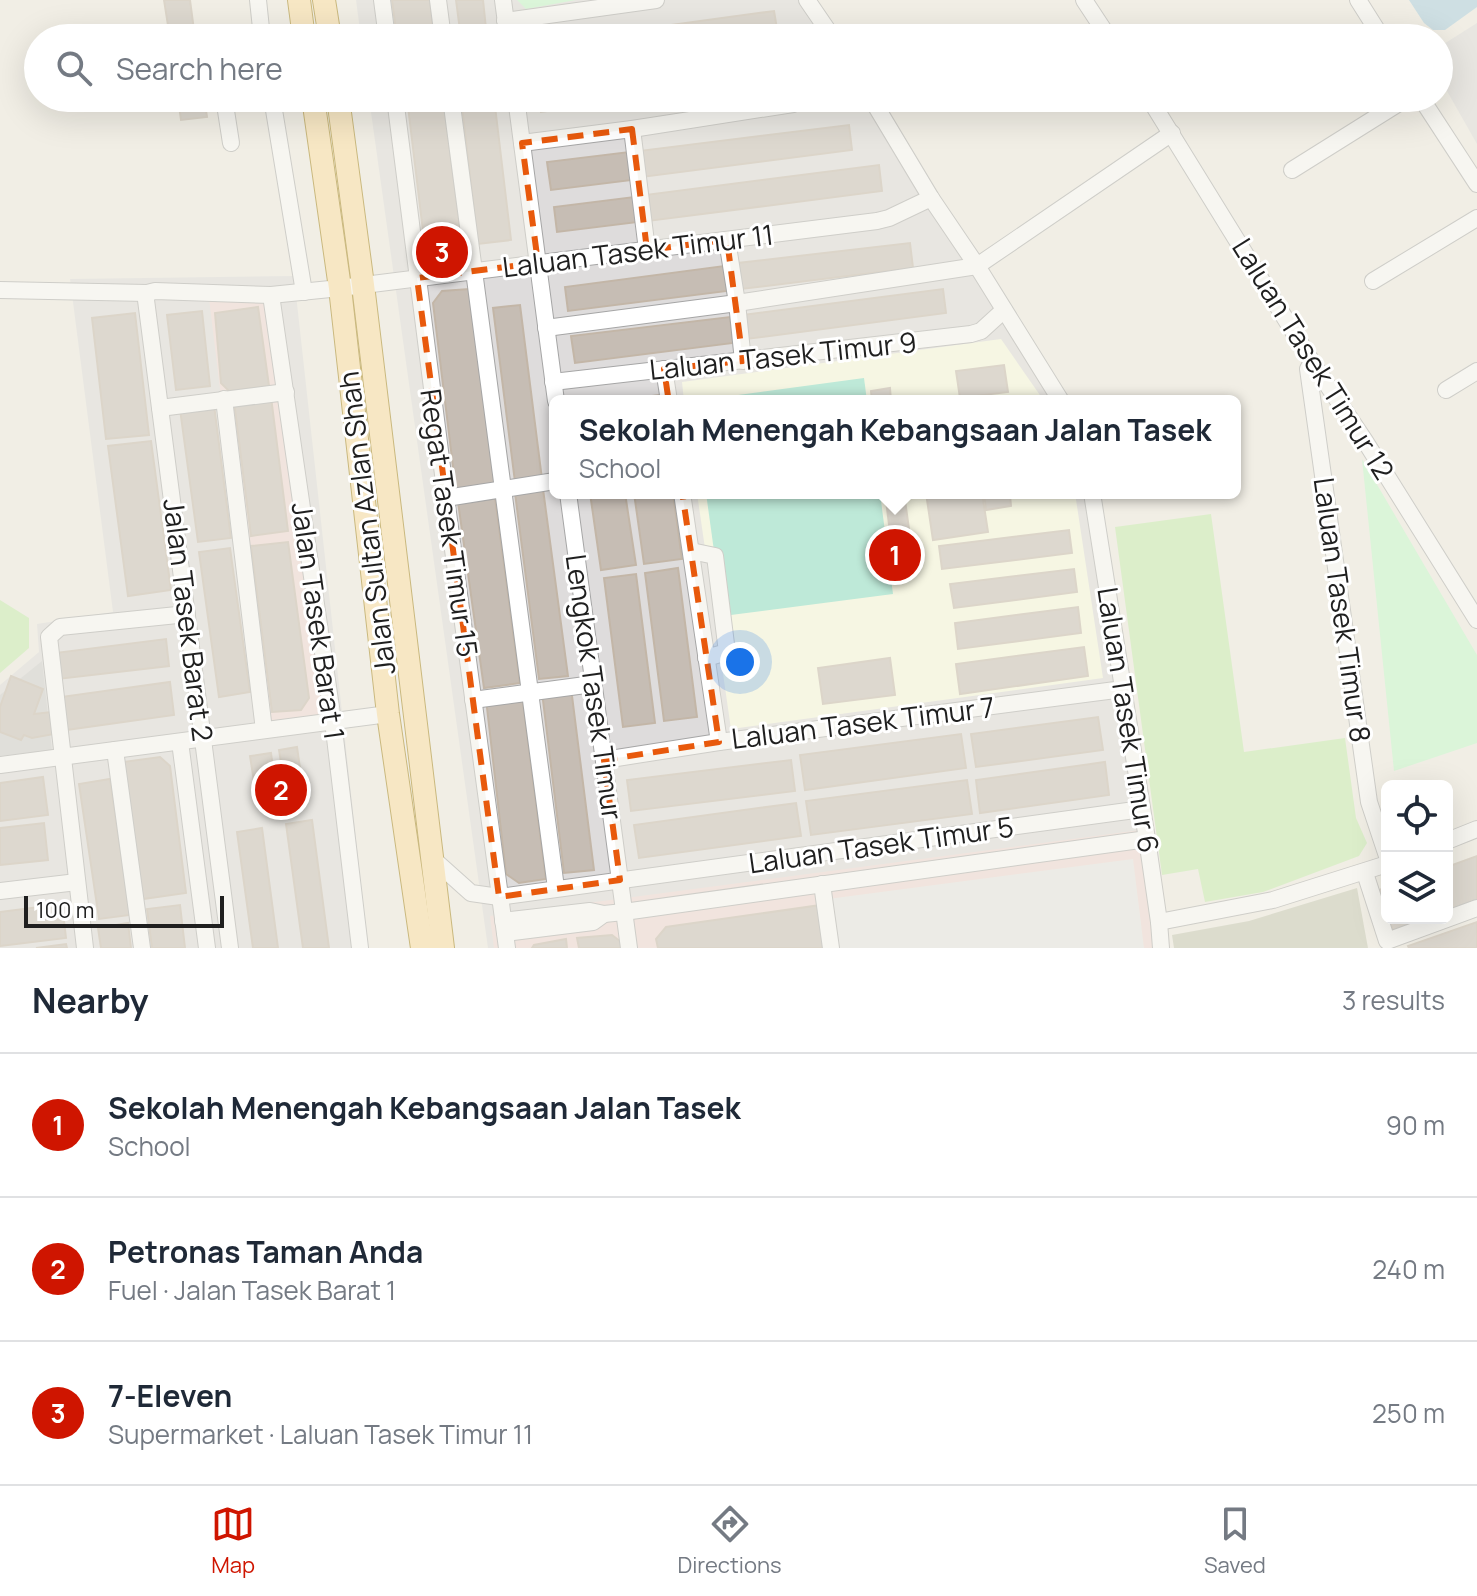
<!DOCTYPE html>
<meta charset="utf-8">
<style>
body{margin:0;font-family:Manrope,sans-serif;background:#f2f2f3;color:#1f2937}
.controls{position:absolute;right:24px;bottom:24px;display:grid;overflow:hidden;border-radius:12px;box-shadow:0 8px 32px #0002}
.controls button{width:72px;height:72px;display:grid;place-items:center;padding:0;border:0;border-bottom:2px solid #e0e1e3;background:#fff;color:#1f2937;font:40px sans-serif}
.scale{position:absolute;left:24px;bottom:20px;width:200px;box-sizing:border-box;padding-left:8px;border:4px solid #1f1f1f;border-top:0;font-size:22px;line-height:28px;white-space:nowrap;color:#1f1f1f;-webkit-text-stroke:6px #fff;paint-order:stroke}
.you{position:absolute;left:740px;top:662px;width:28px;height:28px;margin:-20px;border:6px solid #fff;border-radius:50%;background:#1a73e8;box-shadow:0 0 0 12px #1a73e833}
.badge{display:grid;place-items:center;width:52px;height:52px;border-radius:50%;background:#cf1500;color:#fff;font-size:26px;font-weight:700}
.pin{position:absolute;translate:-50% -50%;border:4px solid #fff;box-shadow:0 2px 8px #0006}
.popup{position:absolute;left:549px;top:395px;width:692px;height:104px;box-sizing:border-box;display:grid;place-content:center;border-radius:12px;background:#fff;filter:drop-shadow(0 2px 6px #0005);font-size:26px;white-space:nowrap;color:#747a83}
.popup b{font-size:30px;color:#1f2937}
.popup::after{content:'';position:absolute;left:50%;top:100%;margin-left:-16px;border:16px solid transparent;border-top-color:#fff}
.list{margin:0;padding:0;list-style:none}
h2{display:flex;justify-content:space-between;align-items:center;height:104px;margin:0;padding:0 32px;font-size:34px}
h2 small{font-size:26px;font-weight:400;color:#747a83}
.list li{display:grid;grid-template-columns:52px 1fr auto;gap:24px;align-items:center;box-sizing:border-box;height:144px;padding:0 32px;border-top:2px solid #e0e1e3}
.list b{display:block;font-size:30px;white-space:nowrap}
.list p{margin:0;font-size:26px;white-space:nowrap;color:#747a83}
.list em{font-size:26px;font-style:normal;color:#747a83}
.icon{flex:none;width:44px;height:44px;fill:none;stroke:currentColor;stroke-width:2;stroke-linecap:round;stroke-linejoin:round}
.map{position:relative;flex:none;width:1477px;height:948px;overflow:hidden}
.search{position:absolute;background:#fff;box-shadow:0 8px 32px #0002;left:24px;right:24px;top:24px;height:88px;display:flex;align-items:center;gap:20px;box-sizing:border-box;padding:0 28px;border-radius:44px;color:#747a83;font-size:30px}
.sheet{height:536px;background:#fff}
nav{display:flex;justify-content:space-around;align-items:center;box-sizing:border-box;height:112px;border-top:2px solid #e0e1e3;background:#fff;font-size:22px;color:#747a83}
nav a{display:grid;justify-items:center;gap:4px}
nav .on{color:#cf1500}
.map>svg:first-child{display:block}
.residential{fill:#dedcdc}
.commercial{fill:#f2d8d4}
.education{fill:#fcffe0}
.religious{fill:#cdcdcd}
.construction{fill:#c4c6b0}
.grass{fill:#c4eda9}
.park{fill:#c1fccb}
.pitch{fill:#80e3c7}
.parking{fill:#e7e7e7}
.water{fill:#a4cde0}
.building{fill:#c6bdb4;stroke:#c3b6a7;stroke-width:2}
.lines{fill:none;stroke-linecap:round;stroke-linejoin:round}
.minor-casing{stroke:#a6a6a6;stroke-width:18}
.major-casing{stroke:#9b7700;stroke-width:24}
.minor{stroke:#fff;stroke-width:16}
.major{stroke:#ffde9c;stroke-width:22}
.marked{fill:none;stroke:#e8590c;stroke-width:6;stroke-dasharray:16 10;stroke-linejoin:round}
.labels{text-anchor:middle;stroke-width:6;stroke-linejoin:round;paint-order:stroke}
.street-label{font-size:28px;fill:#1f1f1f;stroke:#fff}
</style>
<div class="map">
<svg width="1477" height="948" viewBox="0 0 1477 948">
<rect width="100%" height="100%" fill="#f1eee5"/>
<g class="residential">
<polygon points="356,0 808,0 833,38 361,38"/>
<polygon points="1477,23 1477,144 1439,77 1439,47"/>
<polygon points="369,98 872,98 1069,401 555,401 555,493 1094,493 1164,948 488,948"/>
<polygon points="294,276 368,948 0,948 0,685 39,652 37,624 113,612 70,279"/>
</g>
<g class="commercial">
<polygon points="209,298 279,298 338,727 262,735"/>
<polygon points="1148,829 1160,948 494,948 490,916"/>
</g>
<g class="education">
<polygon points="1001,339 1044,401 684,401 682,382"/>
<polygon points="697,493 1075,493 1103,678 731,729"/>
</g>
<polygon class="religious" points="42,661 52,750 0,756 0,695"/>
<polygon class="construction" points="1357,888 1368,948 1174,948 1172,935 1249,921"/>
<g class="grass">
<polygon points="1211,514 1244,752 1345,738 1356,818 1367,843 1359,856 1263,892 1205,902 1198,869 1162,875 1115,527"/>
<polygon points="0,600 29,618 29,648 0,673"/>
</g>
<g class="park">
<polygon points="517,0 576,0 526,9"/>
<polygon points="1362,459 1477,655 1477,743 1394,771"/>
</g>
<g class="pitch">
<polygon points="864,378 867,401 694,401"/>
<polygon points="706,493 880,493 893,594 723,616"/>
</g>
<polygon class="parking" points="1133,859 1144,948 835,948 828,899"/>
<polygon class="water" points="1409,0 1477,0 1477,7 1445,30 1433,30 1424,23"/>
<g class="building">
<polygon points="164,0 190,0 195,38 170,38"/>
<polygon points="392,0 430,0 434,38 397,38"/>
<polygon points="456,0 483,0 487,38 461,38"/>
<polygon points="774,11 778,35 755,38 620,38 619,32"/>
<polygon points="610,33 611,38 574,38"/>
<polygon points="178,98 204,98 207,117 181,120"/>
<polygon points="407,98 443,98 464,258 438,263 426,256"/>
<polygon points="461,98 494,98 511,240 478,244"/>
<polygon points="539,98 623,98 623,101 541,112"/>
<polygon points="849,125 852,150 642,177 639,151"/>
<polygon points="629,152 632,180 551,190 547,162"/>
<polygon points="879,165 882,191 648,221 645,195"/>
<polygon points="634,197 638,222 557,232 554,207"/>
<polygon points="910,243 913,268 741,289 738,263"/>
<polygon points="724,266 727,291 568,311 565,287"/>
<polygon points="469,289 495,487 456,491 433,303 442,291"/>
<polygon points="943,289 946,313 746,339 742,315"/>
<polygon points="520,305 542,479 515,482 493,308"/>
<polygon points="258,307 269,386 229,391 221,383 215,313"/>
<polygon points="202,311 210,386 176,390 167,315"/>
<polygon points="135,313 149,435 106,439 92,318"/>
<polygon points="730,317 733,343 575,363 571,336"/>
<polygon points="1004,365 1008,392 960,398 956,371"/>
<polygon points="890,388 891,401 872,401 871,391"/>
<polygon points="659,395 660,401 621,401 621,400"/>
<polygon points="271,397 288,531 251,536 234,402"/>
<polygon points="214,405 231,538 198,542 180,409"/>
<polygon points="151,441 171,590 128,596 108,446"/>
<polygon points="543,489 568,676 539,679 515,493"/>
<polygon points="590,493 625,493 636,565 601,570"/>
<polygon points="634,493 673,493 682,559 644,564"/>
<polygon points="885,493 904,493 909,529 890,532"/>
<polygon points="926,493 982,493 988,532 933,540"/>
<polygon points="984,493 1025,493 1010,495 1011,506 986,510"/>
<polygon points="495,497 520,683 484,688 458,502"/>
<polygon points="1069,530 1072,553 942,569 939,546"/>
<polygon points="288,542 309,698 301,710 272,712 251,546"/>
<polygon points="230,548 250,692 219,697 199,552"/>
<polygon points="678,568 697,717 664,721 645,573"/>
<polygon points="1074,569 1077,592 954,608 950,584"/>
<polygon points="636,574 655,723 623,727 604,578"/>
<polygon points="1078,607 1081,633 958,649 955,623"/>
<polygon points="166,639 169,666 58,679 55,653"/>
<polygon points="1084,647 1088,676 960,694 956,664"/>
<polygon points="890,658 895,695 823,704 818,668"/>
<polygon points="11,676 43,689 34,714 51,712 54,734 32,738 24,735 21,740 0,732 0,707"/>
<polygon points="170,682 174,715 66,730 61,697"/>
<polygon points="571,688 594,870 564,873 542,692"/>
<polygon points="522,695 546,879 519,883 506,874 486,699"/>
<polygon points="1098,717 1103,750 976,767 971,734"/>
<polygon points="961,734 966,768 805,790 800,755"/>
<polygon points="297,747 304,796 286,799 283,777 274,778 272,763 281,762 279,750"/>
<polygon points="271,753 277,798 257,801 250,756"/>
<polygon points="160,757 170,766 186,893 143,899 123,762"/>
<polygon points="791,760 795,791 631,811 627,780"/>
<polygon points="1105,762 1109,795 980,813 976,780"/>
<polygon points="43,777 48,815 0,821 0,783"/>
<polygon points="110,779 130,915 99,919 79,784"/>
<polygon points="967,780 972,814 811,835 806,801"/>
<polygon points="796,803 801,836 639,858 634,825"/>
<polygon points="312,820 329,948 303,948 286,824"/>
<polygon points="44,823 48,860 0,865 0,828"/>
<polygon points="262,828 278,948 253,948 237,832"/>
<polygon points="1477,856 1477,902 1447,912 1447,867"/>
<polygon points="1387,887 1387,913 1379,890"/>
<polygon points="62,904 66,938 0,946 0,912"/>
<polygon points="180,905 185,948 152,948 147,909"/>
<polygon points="821,905 826,944 822,948 658,948 656,939 666,927"/>
<polygon points="1389,918 1429,918 1393,931"/>
<polygon points="1477,922 1477,948 1409,948 1408,946"/>
<polygon points="128,923 131,948 101,948 98,928"/>
<polygon points="612,935 621,942 622,948 579,948 577,938"/>
<polygon points="566,939 567,948 532,948 534,945"/>
<polygon points="66,944 67,948 36,948"/>
</g>
<g class="lines">
<defs>
<g id="minor">
<polyline points="258,0 262,38"/>
<polyline points="382,0 387,38"/>
<polyline points="438,0 443,38"/>
<polyline points="503,0 508,38"/>
<polyline points="807,0 833,38"/>
<polyline points="1084,0 1109,38"/>
<polyline points="1358,0 1382,38"/>
<polyline points="505,21 656,0"/>
<polyline points="224,98 231,143"/>
<polyline points="272,98 304,292"/>
<polyline points="395,98 446,498 507,948"/>
<polyline points="451,98 556,888"/>
<polyline points="516,98 556,401"/>
<polyline points="871,98 931,198 977,266 1061,401"/>
<polyline points="1149,98 1312,362 1365,441 1477,620"/>
<polyline points="1421,98 1477,184"/>
<polyline points="632,129 647,250"/>
<polyline points="522,143 632,129 793,104 807,98"/>
<polyline points="1292,170 1407,98"/>
<polyline points="727,240 737,303 743,361"/>
<polyline points="1373,281 1477,218"/>
<polyline points="0,290 147,293 155,291 271,295 340,288 877,221 889,218 931,198"/>
<polyline points="147,293 146,300 230,948"/>
<polyline points="271,295 333,721 360,948"/>
<polyline points="546,328 737,303 977,266 1172,133"/>
<polyline points="1312,362 1308,369 1369,802 1387,856"/>
<polyline points="664,369 669,401"/>
<polyline points="553,382 971,334 981,331 1004,310"/>
<polyline points="1446,390 1477,371"/>
<polyline points="224,399 264,730"/>
<polyline points="160,408 286,392"/>
<polyline points="568,493 629,948"/>
<polyline points="682,493 719,742"/>
<polyline points="1092,493 1147,839 1159,922 1161,948"/>
<polyline points="446,498 555,481"/>
<polyline points="691,551 715,556 727,652 706,658"/>
<polyline points="473,700 593,684"/>
<polyline points="180,742 207,948"/>
<polyline points="115,750 142,948"/>
<polyline points="604,760 719,742 1123,689"/>
<polyline points="0,765 388,714"/>
<polyline points="1447,841 1477,829"/>
<polyline points="433,859 471,893 499,897 1142,809"/>
<polyline points="1365,873 1387,941 1477,908"/>
<polyline points="822,884 831,948"/>
<polyline points="0,891 77,882"/>
<polyline points="503,921 590,911 604,914 624,912 1147,839"/>
<polyline points="1159,922 1273,900 1387,864"/>
<polyline points="505,933 593,922 604,914"/>
<polyline points="85,948 49,637 60,627 187,614"/>
</g>
<g id="major">
<polyline points="299,0 304,38"/>
<polyline points="324,0 330,38"/>
<polyline points="313,98 340,288 388,714 422,948"/>
<polyline points="338,98 363,285 443,948"/>
</g>
</defs>
<use href="#minor" class="minor-casing"/>
<use href="#major" class="major-casing"/>
<use href="#minor" class="minor"/>
<use href="#major" class="major"/>
</g>
<path d="M0 0H1477V948H0ZM632 129 647 250 727 240 743 361 664 369 719 742 604 760 620 880 499 897 417 278 538 263 522 143Z" fill="#f1eee5" fill-opacity=".55" fill-rule="evenodd"/>
<path class="marked" d="M632 129 647 250 727 240 743 361 664 369 719 742 604 760 620 880 499 897 417 278 538 263 522 143Z"/>
<g class="labels">
<g class="street-label">
<text transform="translate(638 251) rotate(-7)" y="10">Laluan Tasek Timur 11</text>
<text transform="translate(783 356) rotate(-6)" y="10">Laluan Tasek Timur 9</text>
<text transform="translate(1313 359) rotate(58)" y="10">Laluan Tasek Timur 12</text>
<text transform="translate(367 523) rotate(-97)" y="10">Jalan Sultan Azlan Shah</text>
<text transform="translate(449 523) rotate(82)" y="10">Regat Tasek Timur 15</text>
<text transform="translate(1342 610) rotate(82)" y="10">Laluan Tasek Timur 8</text>
<text transform="translate(188 620) rotate(83)" y="10">Jalan Tasek Barat 2</text>
<text transform="translate(318 621) rotate(82)" y="10">Jalan Tasek Barat 1</text>
<text transform="translate(594 687) rotate(82)" y="10">Lengkok Tasek Timur</text>
<text transform="translate(1128 720) rotate(81)" y="10">Laluan Tasek Timur 6</text>
<text transform="translate(863 723) rotate(-7)" y="10">Laluan Tasek Timur 7</text>
<text transform="translate(881 845) rotate(-8)" y="10">Laluan Tasek Timur 5</text>
</g>
</g>
</svg>
<div class="controls">
<button><svg class="icon" aria-label="locate" viewBox="0 0 24 24"><circle cx="12" cy="12" r="6"/><path d="M12 2v4M12 18v4M2 12h4M18 12h4"/></svg></button>
<button><svg class="icon" aria-label="layers" viewBox="0 0 24 24"><path d="M12 4l9 5-9 5-9-5zM3 14l9 5 9-5"/></svg></button>
</div>
<div class="scale">100 m</div>
<div class="you"></div>
<div class="pin badge" style="left:895px;top:555px">1</div>
<div class="popup"><b>Sekolah Menengah Kebangsaan Jalan Tasek</b>School</div>
<div class="pin badge" style="left:281px;top:790px">2</div>
<div class="pin badge" style="left:442px;top:252px">3</div>
<div class="search"><svg class="icon" aria-label="search" viewBox="0 0 24 24"><circle cx="10" cy="10" r="6"/><path d="M15 15l6 6"/></svg>Search here</div>
</div>
<section class="sheet">
<h2>Nearby<small>3 results</small></h2>
<ul class="list">
<li><span class="badge">1</span><div><b>Sekolah Menengah Kebangsaan Jalan Tasek</b><p>School</p></div><em>90 m</em></li>
<li><span class="badge">2</span><div><b>Petronas Taman Anda</b><p>Fuel · Jalan Tasek Barat 1</p></div><em>240 m</em></li>
<li><span class="badge">3</span><div><b>7-Eleven</b><p>Supermarket · Laluan Tasek Timur 11</p></div><em>250 m</em></li>
</ul>
</section>
<nav>
<a class="on"><svg class="icon" aria-label="map" viewBox="0 0 24 24"><path d="M3 6l6-2 6 2 6-2v14l-6 2-6-2-6 2zM9 4v14M15 6v14"/></svg>Map</a>
<a><svg class="icon" aria-label="directions" viewBox="0 0 24 24"><path d="M12 3l9 9-9 9-9-9zM9 14v-3h6M13 9l2 2-2 2"/></svg>Directions</a>
<a><svg class="icon" aria-label="saved" viewBox="0 0 24 24"><path d="M7 4h10v16l-5-4-5 4z"/></svg>Saved</a>
</nav>
